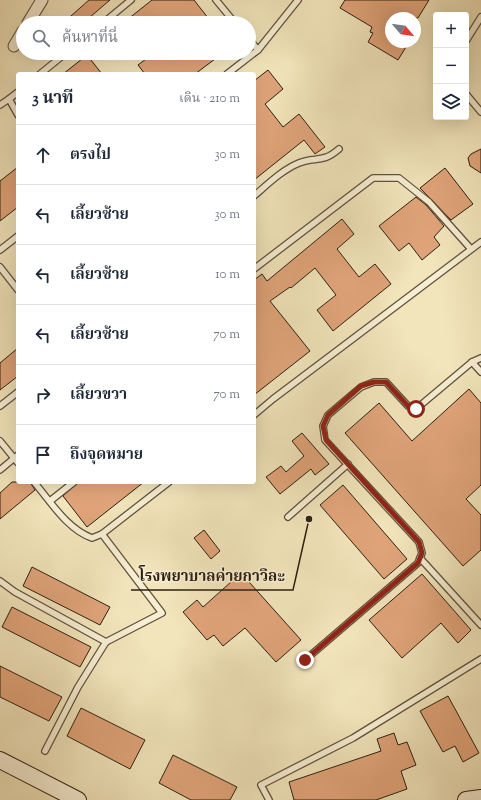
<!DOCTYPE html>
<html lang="th">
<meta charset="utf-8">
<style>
body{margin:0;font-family:"Sorts Mill Goudy","Noto Serif Thai",serif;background:#f2f2f3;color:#1f2937}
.controls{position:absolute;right:12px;top:12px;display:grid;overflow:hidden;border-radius:4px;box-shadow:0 4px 16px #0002}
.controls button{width:36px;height:36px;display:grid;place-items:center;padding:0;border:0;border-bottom:1px solid #e0e1e3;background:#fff;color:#1f2937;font:20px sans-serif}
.compass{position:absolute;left:385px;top:12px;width:36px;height:36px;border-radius:50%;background:#fff;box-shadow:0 4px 16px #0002;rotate:119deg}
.stop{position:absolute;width:12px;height:12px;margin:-9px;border:3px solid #8f2418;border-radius:50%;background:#fff}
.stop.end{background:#8f2418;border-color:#fff;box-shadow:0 1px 4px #0008}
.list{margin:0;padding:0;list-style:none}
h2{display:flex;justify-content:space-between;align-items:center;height:52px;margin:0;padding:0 16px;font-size:17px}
h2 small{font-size:13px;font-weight:400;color:#747a83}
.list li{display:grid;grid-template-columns:26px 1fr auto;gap:12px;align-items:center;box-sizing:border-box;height:60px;padding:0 16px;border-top:1px solid #e0e1e3}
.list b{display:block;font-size:15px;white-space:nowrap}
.list em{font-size:13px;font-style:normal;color:#747a83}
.icon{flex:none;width:22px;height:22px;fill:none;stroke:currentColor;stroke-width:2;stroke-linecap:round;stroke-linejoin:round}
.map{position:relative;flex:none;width:481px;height:800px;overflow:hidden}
.search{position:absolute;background:#fff;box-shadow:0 4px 16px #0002;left:16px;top:16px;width:240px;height:44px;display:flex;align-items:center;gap:10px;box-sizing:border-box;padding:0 14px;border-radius:22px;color:#747a83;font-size:15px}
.panel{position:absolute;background:#fff;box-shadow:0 4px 16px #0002;left:16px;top:72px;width:240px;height:412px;border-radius:4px}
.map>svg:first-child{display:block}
.building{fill:#e1a47a;stroke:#2d2011}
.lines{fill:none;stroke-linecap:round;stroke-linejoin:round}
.lane-casing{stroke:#5e513c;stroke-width:8}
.street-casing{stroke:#5e513c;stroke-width:13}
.secondary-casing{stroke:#2d2011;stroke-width:18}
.lane{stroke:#f7eed3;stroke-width:5.5}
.street{stroke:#f7eed3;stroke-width:11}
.secondary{stroke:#f7eed3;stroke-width:16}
.route{stroke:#8f2418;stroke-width:5}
.leader{fill:none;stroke:#2d2011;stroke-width:1.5}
.callout-dot{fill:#2d2011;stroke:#f7eed3;stroke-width:1.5}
.callout-label{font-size:15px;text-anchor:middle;font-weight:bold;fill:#2d2011;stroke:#f7eed3;stroke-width:3;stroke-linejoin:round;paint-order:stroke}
</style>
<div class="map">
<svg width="481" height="800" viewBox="0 0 481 800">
<rect width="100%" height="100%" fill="#f2e5bc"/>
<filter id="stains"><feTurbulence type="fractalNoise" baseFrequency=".005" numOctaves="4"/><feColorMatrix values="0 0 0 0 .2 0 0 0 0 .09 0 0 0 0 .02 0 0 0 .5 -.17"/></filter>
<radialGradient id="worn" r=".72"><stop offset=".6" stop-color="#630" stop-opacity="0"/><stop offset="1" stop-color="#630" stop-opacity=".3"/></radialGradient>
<g class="building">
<polygon points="89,0 110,0 83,23 63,23"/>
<polygon points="152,0 194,0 212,23 123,23"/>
<polygon points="345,0 429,0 418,18 391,18 391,42 396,42 406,47 398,60 368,42 373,33 370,32 372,27 340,8"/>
<polygon points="154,53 223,53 195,74 145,74 138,65"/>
<polygon points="87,55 102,74 63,74"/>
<polygon points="268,70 283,89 265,104 283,127 299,114 325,147 315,154 304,140 254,180 254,81"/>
<polygon points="481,149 481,173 470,166 468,158 471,154"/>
<polygon points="18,167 18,207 0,221 0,181"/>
<polygon points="445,168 473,204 451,220 420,188"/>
<polygon points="416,197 426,205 444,226 434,237 440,245 422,260 409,243 399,251 379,226"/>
<polygon points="342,219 354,234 337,249 359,277 375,264 391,284 333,331 317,310 336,295 315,268 291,288 290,287 270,301 310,351 254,395 254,280 262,274 267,281"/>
<polygon points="18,348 18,376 0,390 0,363"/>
<polygon points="469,389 481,403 481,485 466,499 481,515 481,550 463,566 345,433 379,403 412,441"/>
<polygon points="302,433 329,464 315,475 311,469 280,494 266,477 281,466 286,472 304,456 292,441"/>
<polygon points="12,482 30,482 35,490 0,519 0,493"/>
<polygon points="78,482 144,482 87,527 63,496"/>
<polygon points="343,485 407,559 384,579 320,505"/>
<polygon points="204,530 220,551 211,559 194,538"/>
<polygon points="32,567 110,607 100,625 23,586"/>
<polygon points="241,573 301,640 276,662 245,628 223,646 214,635 207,640 183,612 197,600 203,607"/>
<polygon points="422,574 471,630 458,643 441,623 402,658 369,620"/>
<polygon points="12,607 91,647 80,667 2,627"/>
<polygon points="0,666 62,697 49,721 0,697"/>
<polygon points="448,696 479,753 463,762 455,746 443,752 420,711"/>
<polygon points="81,708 145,740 130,769 67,736"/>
<polygon points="394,733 398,745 407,742 416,765 401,771 407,789 376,800 294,800 289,782 381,751 377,739"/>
<polygon points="173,755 237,787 230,800 191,800 159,783"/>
</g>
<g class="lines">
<defs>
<g id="lane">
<polyline points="216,0 235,23"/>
<polyline points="103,23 131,0"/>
<polyline points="249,39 258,50"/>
<polyline points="466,41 481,17"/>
<polyline points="40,74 66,53"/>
<polyline points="227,74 258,50 298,0"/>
<polyline points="18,92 9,99 18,115"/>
<polyline points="466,94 481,112"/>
<polyline points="0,105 9,99"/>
<path d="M254 196C268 184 282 170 299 163 315 156 322 164 339 149"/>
<polyline points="0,250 18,236"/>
<polyline points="0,267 18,290"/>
<polyline points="254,269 373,178 399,178 429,202 471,249"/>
<polyline points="472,362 481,358"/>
<polyline points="0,406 18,392"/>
<polyline points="254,415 273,399 481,242"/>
<polyline points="0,441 18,463"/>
<polyline points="0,470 18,455"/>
<path d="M34 482C51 502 67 529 92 538L102 534 169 482"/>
<polyline points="50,501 74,482"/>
<polyline points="288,517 348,464"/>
<polyline points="420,558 481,625"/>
<polyline points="0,581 15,592 106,642"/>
<polyline points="305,660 418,563 422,553 419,542 325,440 323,426 328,415 361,387 374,382 386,382 408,406 416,409 472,362 481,372"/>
<polyline points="45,751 78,687 106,642 162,613 102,534"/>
<polyline points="269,800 261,785 353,738 481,659"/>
</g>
<g id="street">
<polyline points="28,23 42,0"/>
<polyline points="14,46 23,31"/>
</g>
<g id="secondary">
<polyline points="0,760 78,800"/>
<polyline points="466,800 481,798"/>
</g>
</defs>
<use href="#lane" class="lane-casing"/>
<use href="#street" class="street-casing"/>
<use href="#secondary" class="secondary-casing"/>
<use href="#lane" class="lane"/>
<use href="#street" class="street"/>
<use href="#secondary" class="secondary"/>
</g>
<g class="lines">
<polyline class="route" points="305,660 418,563 422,553 419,542 326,440 323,426 328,415 361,386 374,382 386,382 408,406 416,409"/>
</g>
<path class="leader" d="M309 519L293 590H131"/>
<circle class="callout-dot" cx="309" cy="519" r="4"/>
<g class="callout-label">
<text x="212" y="581">โรงพยาบาลค่ายกาวิละ</text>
</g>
<rect width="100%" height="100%" filter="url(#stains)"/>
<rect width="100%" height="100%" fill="url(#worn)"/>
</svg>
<div class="controls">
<button>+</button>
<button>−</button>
<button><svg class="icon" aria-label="layers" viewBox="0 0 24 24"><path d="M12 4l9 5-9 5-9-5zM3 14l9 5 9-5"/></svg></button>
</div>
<svg class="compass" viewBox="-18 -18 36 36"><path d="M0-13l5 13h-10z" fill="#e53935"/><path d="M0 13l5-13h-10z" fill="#747a83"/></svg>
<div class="stop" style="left:416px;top:409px"></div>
<div class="stop end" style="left:305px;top:660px"></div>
<div class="search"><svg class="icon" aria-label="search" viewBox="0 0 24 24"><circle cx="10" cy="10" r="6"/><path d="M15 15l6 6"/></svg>ค้นหาที่นี่</div>
<section class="panel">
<h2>3 นาที<small>เดิน · 210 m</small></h2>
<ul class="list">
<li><svg class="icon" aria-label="ahead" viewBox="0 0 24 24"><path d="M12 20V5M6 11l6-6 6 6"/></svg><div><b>ตรงไป</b></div><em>30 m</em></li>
<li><svg class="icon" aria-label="left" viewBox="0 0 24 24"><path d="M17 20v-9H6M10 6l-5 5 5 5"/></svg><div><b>เลี้ยวซ้าย</b></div><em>30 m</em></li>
<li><svg class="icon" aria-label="left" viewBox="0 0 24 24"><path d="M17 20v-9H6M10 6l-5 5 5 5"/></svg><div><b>เลี้ยวซ้าย</b></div><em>10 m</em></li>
<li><svg class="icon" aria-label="left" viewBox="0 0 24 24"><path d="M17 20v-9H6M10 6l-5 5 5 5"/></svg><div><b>เลี้ยวซ้าย</b></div><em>70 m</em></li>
<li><svg class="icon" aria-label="right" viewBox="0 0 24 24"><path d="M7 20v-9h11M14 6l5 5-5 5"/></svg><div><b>เลี้ยวขวา</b></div><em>70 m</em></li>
<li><svg class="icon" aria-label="arrive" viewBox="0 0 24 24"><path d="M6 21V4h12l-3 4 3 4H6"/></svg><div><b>ถึงจุดหมาย</b></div></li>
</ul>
</section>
</div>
